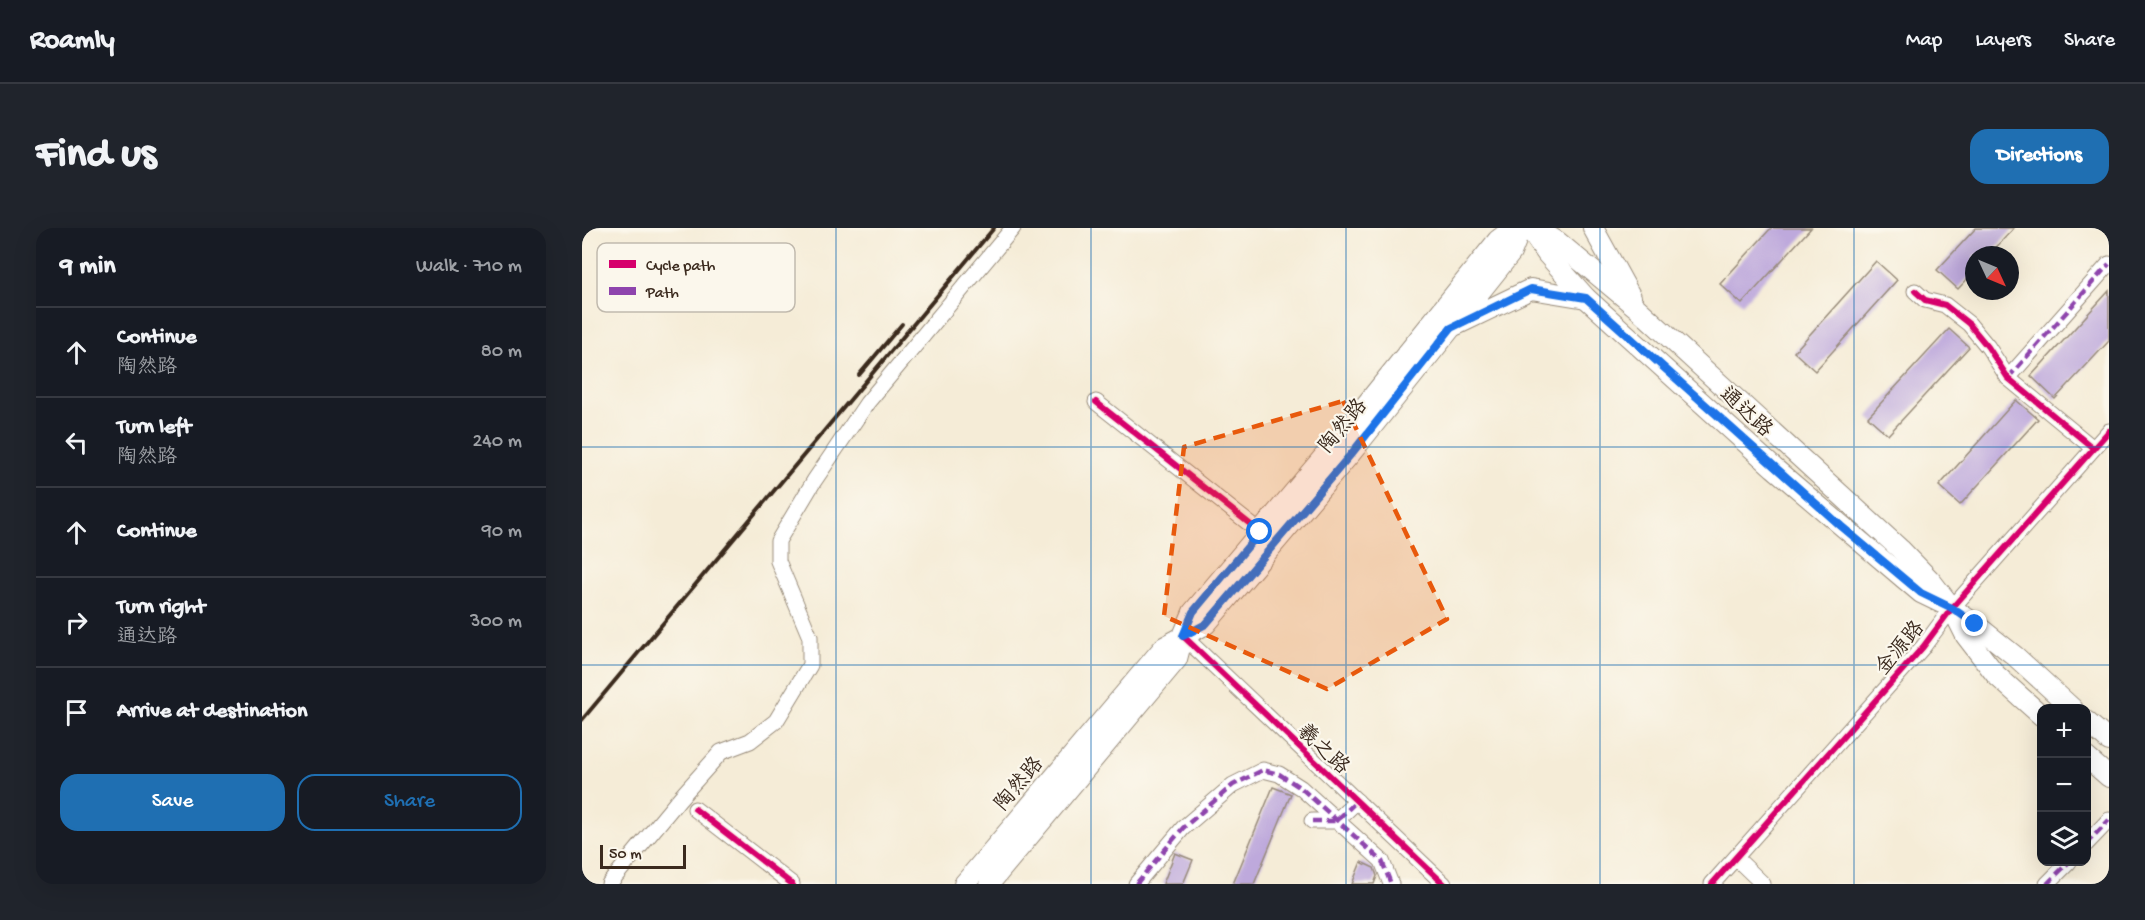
<!DOCTYPE html>
<meta charset="utf-8">
<style>
body{margin:0;font-family:"Gochi Hand","LXGW WenKai TC",sans-serif;background:#20242c;color:#f1f3f6}
.controls{position:absolute;right:18px;bottom:18px;display:grid;overflow:hidden;border-radius:12px;box-shadow:0 6px 24px #0002}
.controls button{width:54px;height:54px;display:grid;place-items:center;padding:0;border:0;border-bottom:2px solid #363941;background:#171b24;color:#f1f3f6;font:30px sans-serif}
.compass{position:absolute;left:1383px;top:18px;width:54px;height:54px;border-radius:50%;background:#171b24;box-shadow:0 6px 24px #0002;rotate:134deg}
.scale{position:absolute;left:18px;bottom:15px;width:86px;box-sizing:border-box;padding-left:6px;border:3px solid #3b2a1e;border-top:0;font-size:16px;line-height:21px;white-space:nowrap;color:#3b2a1e;-webkit-text-stroke:4px #fbf7ec;paint-order:stroke}
.stop{position:absolute;width:18px;height:18px;margin:-14px;border:4px solid #1a73e8;border-radius:50%;background:#fff}
.stop.end{background:#1a73e8;border-color:#fff;box-shadow:0 2px 6px #0008}
.list{margin:0;padding:0;list-style:none}
h2{display:flex;justify-content:space-between;align-items:center;height:78px;margin:0;padding:0 24px;font-size:26px}
h2 small{font-size:20px;font-weight:400;color:#9ea1a6}
.list li{display:grid;grid-template-columns:39px 1fr auto;gap:18px;align-items:center;box-sizing:border-box;height:90px;padding:0 24px;border-top:2px solid #363941}
.list b{display:block;font-size:22px;white-space:nowrap}
.list p{margin:0;font-size:20px;white-space:nowrap;color:#9ea1a6}
.list em{font-size:20px;font-style:normal;color:#9ea1a6}
.actions{display:flex;gap:12px;padding:18px 24px}
.actions a{flex:1;padding:14px 0;border:2px solid #1f6fb2;border-radius:18px;text-align:center;font-size:21px;color:#1f6fb2}
.actions .main{background:#1f6fb2;color:#fff}
.icon{flex:none;width:33px;height:33px;fill:none;stroke:currentColor;stroke-width:2;stroke-linecap:round;stroke-linejoin:round}
.map{position:relative;flex:none;width:1527px;height:656px;overflow:hidden;border-radius:18px}
header{display:flex;align-items:center;gap:36px;box-sizing:border-box;height:84px;padding:0 30px;background:#171b24;border-bottom:2px solid #363941}
header strong{font-size:28px}
nav{display:flex;gap:33px;margin-inline-start:auto;font-size:21px}
.intro{display:flex;align-items:center;justify-content:space-between;box-sizing:border-box;height:144px;padding:0 36px}
h1{margin:0;font-size:42px}
.button{padding:15px 27px;border-radius:18px;background:#1f6fb2;color:#fff;font-size:21px;font-weight:700}
main{display:flex;gap:36px;padding:0 36px}
aside{flex:1;background:#171b24;border-radius:18px;box-shadow:0 6px 24px #0002}
.map>svg:first-child{display:block}
.building{fill:#bea9dc}
.lines{fill:none;stroke-linecap:round;stroke-linejoin:round}
.minor-casing{stroke:#988b7a;stroke-width:17}
.major-casing{stroke:#988b7a;stroke-width:22}
.minor{stroke:#fff;stroke-width:15}
.major{stroke:#fff;stroke-width:20}
.rail{stroke:#3b2a1e;stroke-width:4}
.quiet{stroke:#8e44ad;stroke-width:4.5;stroke-dasharray:9 4.5;stroke-linecap:butt}
.cycleway-casing{stroke:#fbf7ec;stroke-width:10}
.cycleway{stroke:#d6006c;stroke-width:6}
.route{stroke:#1a73e8;stroke-width:8}
.marked{fill:#e8590c;fill-opacity:0.2;stroke:#e8590c;stroke-width:4.5;stroke-dasharray:12 8;stroke-linejoin:round}
.grid{fill:none;stroke:#1f6fb2;stroke-width:1.5;stroke-opacity:0.55}
.labels{text-anchor:middle;stroke-width:4.5;stroke-linejoin:round;paint-order:stroke}
.street-label{font-size:21px;fill:#3b2a1e;stroke:#fbf7ec}
.key{fill:#fbf7ec;stroke:#c1baae;stroke-width:1.5}
.key-label{font-size:16px;fill:#3b2a1e}
</style>
<header>
<strong>Roamly</strong>
<nav><a>Map</a><a>Layers</a><a>Share</a></nav>
</header>
<div class="intro"><h1>Find us</h1><a class="button">Directions</a></div>
<main>
<aside>
<h2>9 min<small>Walk · 710 m</small></h2>
<ul class="list">
<li><svg class="icon" aria-label="ahead" viewBox="0 0 24 24"><path d="M12 20V5M6 11l6-6 6 6"/></svg><div><b>Continue</b><p>陶然路</p></div><em>80 m</em></li>
<li><svg class="icon" aria-label="left" viewBox="0 0 24 24"><path d="M17 20v-9H6M10 6l-5 5 5 5"/></svg><div><b>Turn left</b><p>陶然路</p></div><em>240 m</em></li>
<li><svg class="icon" aria-label="ahead" viewBox="0 0 24 24"><path d="M12 20V5M6 11l6-6 6 6"/></svg><div><b>Continue</b></div><em>90 m</em></li>
<li><svg class="icon" aria-label="right" viewBox="0 0 24 24"><path d="M7 20v-9h11M14 6l5 5-5 5"/></svg><div><b>Turn right</b><p>通达路</p></div><em>300 m</em></li>
<li><svg class="icon" aria-label="arrive" viewBox="0 0 24 24"><path d="M6 21V4h12l-3 4 3 4H6"/></svg><div><b>Arrive at destination</b></div></li>
</ul>
<div class="actions"><a class="main">Save</a><a>Share</a></div>
</aside>
<div class="map">
<svg width="1527" height="656" viewBox="0 0 1527 656">
<rect width="100%" height="100%" fill="#fbf7ec"/>
<filter id="ink" filterUnits="userSpaceOnUse"><feTurbulence type="fractalNoise" baseFrequency=".0167" numOctaves="2"/><feDisplacementMap in="SourceGraphic" scale="12" xChannelSelector="R" yChannelSelector="G"/><feConvolveMatrix kernelMatrix="1 2 1 2 8 2 1 2 1" color-interpolation-filters="sRGB"/></filter>
<filter id="wash" filterUnits="userSpaceOnUse"><feTurbulence type="fractalNoise" baseFrequency=".008" numOctaves="4" result="noise"/><feDisplacementMap in="SourceGraphic" scale="24" xChannelSelector="R" yChannelSelector="G"/><feGaussianBlur stdDeviation="1.35" result="paint"/><feColorMatrix in="noise" values="0 0 0 0 0 0 0 0 0 0 0 0 0 0 0 0 0 1.4 0 .05"/><feComposite in="paint" operator="in"/></filter>
<g filter="url(#wash)">
<rect width="100%" height="100%" fill="#f5ecd7"/>
<g id="blocks">
<g class="building">
<polygon points="1189,0 1229,0 1160,76 1138,56"/>
<polygon points="1394,0 1432,0 1407,27 1392,27 1392,44 1376,61 1355,42"/>
<polygon points="1294,33 1315,52 1233,143 1212,124"/>
<polygon points="1527,63 1527,113 1473,171 1449,148"/>
<polygon points="1367,101 1387,119 1306,207 1286,189"/>
<polygon points="1434,172 1456,191 1378,277 1357,258"/>
<polygon points="691,559 709,566 672,656 651,656"/>
<polygon points="593,625 611,632 601,656 581,656"/>
<polygon points="779,634 792,640 795,648 792,656 770,656"/>
</g>
</g>
</g>
<g filter="url(#ink)">
<use href="#blocks" fill-opacity="0" stroke="#988b7a" stroke-width="1.5"/>
<g class="lines">
<defs>
<g id="minor">
<polyline points="1333,63 1343,72 1363,77 1387,96 1406,119 1426,150 1511,220"/>
<polyline points="1426,150 1527,36"/>
<polyline points="514,174 678,304"/>
<polyline points="601,408 862,656"/>
<polyline points="113,581 210,656"/>
<polyline points="730,593 754,593 775,573"/>
<polyline points="1504,616 1527,592"/>
<polyline points="1154,630 1181,656"/>
<polyline points="27,656 98,570 139,524 168,513 194,493 228,437 228,409 196,333 196,313 232,253 285,175 431,0"/>
<polyline points="554,656 601,600 651,557 681,542 697,546 719,560 800,633 809,656"/>
<polyline points="1130,656 1341,419 1370,380 1527,203"/>
<polyline points="1465,656 1487,634"/>
</g>
<g id="major">
<polyline points="947,0 965,26 1004,70 1192,240 1339,365 1370,380 1393,396 1433,428 1491,481"/>
<polyline points="953,0 976,14 1054,79 1318,321 1349,353 1370,380 1384,408 1414,447 1460,488"/>
<polyline points="1011,0 1049,69"/>
<polyline points="874,97 949,61 1004,70"/>
<polyline points="1504,493 1527,513"/>
<polyline points="1504,529 1527,549"/>
<polyline points="382,656 582,419 624,396 769,225 929,25 939,0"/>
<polyline points="407,656 595,431 601,408 611,384 755,213 916,12 932,0"/>
</g>
</defs>
<use href="#minor" class="minor-casing"/>
<use href="#major" class="major-casing"/>
<use href="#minor" class="minor"/>
<use href="#major" class="major"/>
<g class="rail">
<polyline points="277,147 320,96"/>
<polyline points="0,492 412,0"/>
</g>
<g class="quiet">
<polyline points="1426,150 1527,36"/>
<polyline points="730,593 754,593 775,573"/>
<polyline points="1504,616 1527,592"/>
<polyline points="554,656 601,600 651,557 681,542 697,546 719,560 800,633 809,656"/>
<polyline points="1465,656 1487,634"/>
</g>
<defs>
<g id="cycleway">
<polyline points="1333,63 1343,72 1363,77 1387,96 1406,119 1426,150 1511,220"/>
<polyline points="514,174 678,304"/>
<polyline points="601,408 862,656"/>
<polyline points="113,581 210,656"/>
<polyline points="1130,656 1341,419 1370,380 1527,203"/>
</g>
</defs>
<use href="#cycleway" class="cycleway-casing"/>
<use href="#cycleway" class="cycleway"/>
</g>
</g>
<g class="lines" filter="url(#ink)">
<polyline class="route" points="678,304 611,384 601,408 624,396 770,225 869,100 949,61 1004,70 1259,298 1339,365 1370,380 1393,396"/>
</g>
<path class="marked" d="M761 173 865 391 745 461 582 388 602 219Z"/>
<path class="grid" d="M254 0V656M509 0V656M764 0V656M1018 0V656M1272 0V656M0 219H1527M0 437H1527"/>
<g class="labels">
<g class="street-label">
<text transform="translate(1165 183) rotate(42)" y="7">通达路</text>
<text transform="translate(760 197) rotate(-51)" y="7">陶然路</text>
<text transform="translate(1317 419) rotate(-50)" y="7">金源路</text>
<text transform="translate(742 520) rotate(43)" y="7">羲之路</text>
<text transform="translate(436 555) rotate(-50)" y="7">陶然路</text>
</g>
</g>
<rect x="15" y="15" width="198" height="69" rx="9" class="key"/>
<rect x="27" y="32" width="27" height="8" fill="#d6006c"/>
<rect x="27" y="59" width="27" height="8" fill="#8e44ad"/>
<g class="key-label">
<text x="64" y="42">Cycle path</text>
<text x="64" y="69">Path</text>
</g>
</svg>
<div class="controls">
<button>+</button>
<button>−</button>
<button><svg class="icon" aria-label="layers" viewBox="0 0 24 24"><path d="M12 4l9 5-9 5-9-5zM3 14l9 5 9-5"/></svg></button>
</div>
<svg class="compass" viewBox="-18 -18 36 36"><path d="M0-13l5 13h-10z" fill="#e53935"/><path d="M0 13l5-13h-10z" fill="#9ea1a6"/></svg>
<div class="scale">50 m</div>
<div class="stop" style="left:678px;top:304px"></div>
<div class="stop end" style="left:1393px;top:396px"></div>
</div>
</main>
